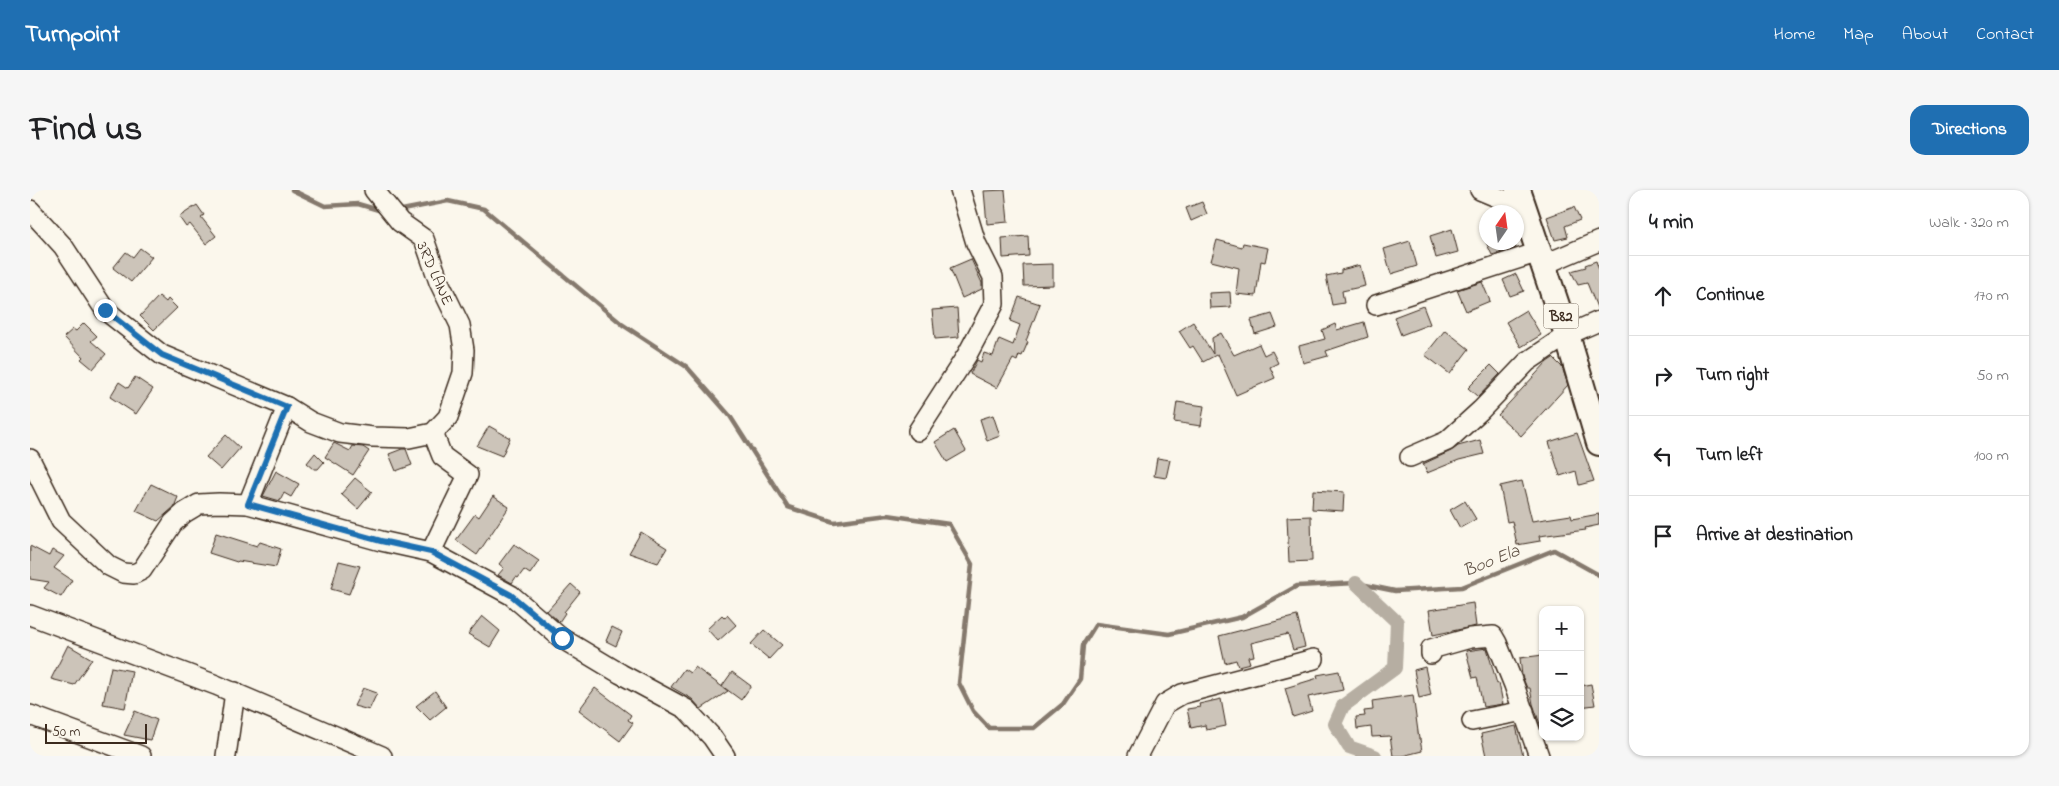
<!DOCTYPE html>
<meta charset="utf-8">
<style>
body{margin:0;font-family:"Indie Flower",sans-serif;background:#f6f6f6;color:#202124}
.controls{position:absolute;right:15px;bottom:15px;display:grid;overflow:hidden;border-radius:10px;box-shadow:0 1px 4px #0004}
.controls button{width:45px;height:45px;display:grid;place-items:center;padding:0;border:0;border-bottom:1px solid #e0e0e0;background:#fff;color:#202124;font:25px sans-serif}
.compass{position:absolute;left:1449px;top:15px;width:45px;height:45px;border-radius:50%;background:#fff;box-shadow:0 1px 4px #0004;rotate:13deg}
.scale{position:absolute;left:15px;bottom:12px;width:102px;box-sizing:border-box;padding-left:5px;border:2px solid #3b2a1e;border-top:0;font-size:14px;line-height:18px;white-space:nowrap;color:#3b2a1e;-webkit-text-stroke:4px #fbf7ec;paint-order:stroke}
.stop{position:absolute;width:15px;height:15px;margin:-11px;border:4px solid #1f6fb2;border-radius:50%;background:#fff}
.stop.end{background:#1f6fb2;border-color:#fff;box-shadow:0 1px 5px #0008}
.list{margin:0;padding:0;list-style:none}
h2{display:flex;justify-content:space-between;align-items:center;height:65px;margin:0;padding:0 20px;font-size:21px}
h2 small{font-size:16px;font-weight:400;color:#757577}
.list li{display:grid;grid-template-columns:32px 1fr auto;gap:15px;align-items:center;box-sizing:border-box;height:80px;padding:0 20px;border-top:1px solid #e0e0e0}
.list b{display:block;font-size:19px;white-space:nowrap}
.list em{font-size:16px;font-style:normal;color:#757577}
.icon{flex:none;width:28px;height:28px;fill:none;stroke:currentColor;stroke-width:2;stroke-linecap:round;stroke-linejoin:round}
.map{position:relative;flex:none;width:1569px;height:566px;overflow:hidden;border-radius:15px}
header{display:flex;align-items:center;gap:30px;box-sizing:border-box;height:70px;padding:0 25px;background:#1f6fb2;color:#fff}
header strong{font-size:24px}
nav{display:flex;gap:28px;margin-inline-start:auto;font-size:18px}
.intro{display:flex;align-items:center;justify-content:space-between;box-sizing:border-box;height:120px;padding:0 30px}
h1{margin:0;font-size:35px}
.button{padding:12px 22px;border-radius:15px;background:#1f6fb2;color:#fff;font-size:18px;font-weight:700}
main{display:flex;gap:30px;padding:0 30px}
aside{flex:1;background:#fff;border-radius:15px;box-shadow:0 1px 4px #0004}
.map>svg:first-child{display:block}
.lines{fill:none;stroke-linecap:round;stroke-linejoin:round}
.stream{stroke:#85796d;stroke-width:4.5}
.canal{stroke:#b6aea2;stroke-width:14}
.building{fill:#ccc4b9;stroke:#3b2a1e}
.minor-casing{stroke:#3b2a1e;stroke-width:22}
.major-casing{stroke:#3b2a1e;stroke-width:28}
.minor{stroke:#fbf7ec;stroke-width:19}
.major{stroke:#fbf7ec;stroke-width:24}
.route{stroke:#1f6fb2;stroke-width:6}
.labels{text-anchor:middle;stroke-width:4;stroke-linejoin:round;paint-order:stroke}
.shield{fill:#fbf7ec;stroke:#75685c;stroke-width:1}
.shield-label{font-size:15px;font-weight:bold;fill:#3b2a1e}
.street-label{font-size:16px;fill:#3b2a1e;stroke:#fbf7ec}
.water-label{font-size:18px;font-style:italic;fill:#605246;stroke:#fbf7ec}
</style>
<header>
<strong>Turnpoint</strong>
<nav><a>Home</a><a>Map</a><a>About</a><a>Contact</a></nav>
</header>
<div class="intro"><h1>Find us</h1><a class="button">Directions</a></div>
<main>
<div class="map">
<svg width="1569" height="566" viewBox="0 0 1569 566">
<rect width="100%" height="100%" fill="#fbf7ec"/>
<filter id="ink" filterUnits="userSpaceOnUse"><feTurbulence type="fractalNoise" baseFrequency=".02" numOctaves="2"/><feDisplacementMap in="SourceGraphic" scale="10" xChannelSelector="R" yChannelSelector="G"/><feConvolveMatrix kernelMatrix="1 2 1 2 8 2 1 2 1" color-interpolation-filters="sRGB"/></filter>
<g filter="url(#ink)">
<g class="lines">
<g class="stream">
<polyline points="262,0 295,16 328,14 352,21"/>
<polyline points="367,21 418,11 454,19 593,135 657,177 700,226 758,317 804,332 858,325 919,334 942,374 929,493 943,521 959,538 1004,538 1033,514 1050,489 1053,455 1066,434 1139,444 1212,427 1267,396 1326,393 1365,401 1432,397 1524,360 1569,385"/>
</g>
<polyline class="canal" points="1326,393 1367,432 1365,478 1313,516 1305,534 1319,557 1345,566"/>
</g>
<g class="building">
<polygon points="975,0 978,32 957,34 954,1"/>
<polygon points="1172,12 1177,24 1161,31 1156,18"/>
<polygon points="167,15 174,25 171,27 186,46 176,54 160,34 156,37 149,27"/>
<polygon points="1544,17 1550,30 1535,36 1538,47 1525,50 1517,27"/>
<polygon points="1422,39 1428,62 1406,68 1400,46"/>
<polygon points="998,46 999,66 973,68 972,48"/>
<polygon points="1187,50 1212,57 1213,53 1238,58 1235,72 1231,71 1226,106 1206,104 1209,78 1181,71"/>
<polygon points="1380,51 1387,76 1361,84 1354,59"/>
<polygon points="1456,52 1484,52 1486,58 1462,65"/>
<polygon points="110,58 122,67 101,92 83,78 96,62 103,67"/>
<polygon points="941,69 952,93 952,99 932,108 920,78"/>
<polygon points="1566,71 1569,80 1568,120 1557,93 1548,95 1541,81 1556,77 1555,75"/>
<polygon points="1023,74 1023,95 994,96 993,75"/>
<polygon points="1330,75 1335,96 1312,101 1314,113 1302,115 1296,86 1311,83 1311,80"/>
<polygon points="1486,84 1494,101 1480,106 1473,90"/>
<polygon points="1452,92 1460,111 1436,121 1427,100"/>
<polygon points="1200,102 1201,117 1180,118 1179,103"/>
<polygon points="129,106 136,112 138,109 147,118 124,140 110,126"/>
<polygon points="989,107 1010,114 996,151 998,152 992,166 989,165 987,171 983,169 967,198 940,184 947,170 951,172 954,163 963,166 969,149 983,155 990,135 980,131"/>
<polygon points="1393,116 1400,134 1371,145 1364,127"/>
<polygon points="927,118 929,147 905,149 902,120"/>
<polygon points="1496,120 1511,145 1491,157 1476,132"/>
<polygon points="1242,124 1247,137 1225,144 1221,130"/>
<polygon points="1163,132 1183,164 1182,148 1191,143 1204,165 1229,154 1234,165 1242,161 1248,173 1240,177 1245,188 1206,205 1188,164 1173,172 1163,156 1160,158 1149,141"/>
<polygon points="1334,132 1338,147 1296,161 1298,166 1273,173 1269,156 1295,149 1292,140 1305,134 1307,140"/>
<polygon points="54,133 67,146 61,151 76,164 63,179 51,169 53,167 34,147 43,139 46,141"/>
<polygon points="1415,140 1439,159 1420,184 1395,165"/>
<polygon points="1523,168 1532,177 1538,195 1491,246 1468,225 1517,172"/>
<polygon points="1461,175 1470,184 1448,207 1438,198"/>
<polygon points="105,187 123,199 106,224 80,207 89,192 98,198"/>
<polygon points="1147,212 1174,216 1171,236 1144,232"/>
<polygon points="963,225 970,246 957,251 950,229"/>
<polygon points="459,236 480,248 472,266 447,256"/>
<polygon points="924,240 936,261 917,272 905,252"/>
<polygon points="1547,243 1564,291 1549,295 1546,281 1530,286 1519,252"/>
<polygon points="196,245 210,258 191,280 176,267"/>
<polygon points="1450,250 1454,264 1429,270 1397,283 1393,274 1421,261 1428,256"/>
<polygon points="304,253 320,261 323,256 333,257 339,261 323,285 295,267"/>
<polygon points="372,259 376,259 382,275 366,281 359,264"/>
<polygon points="285,263 294,272 288,279 284,279 277,273"/>
<polygon points="1127,268 1140,270 1136,288 1124,286"/>
<polygon points="246,281 269,294 261,307 254,303 250,311 233,306"/>
<polygon points="325,288 342,302 328,319 311,304"/>
<polygon points="1492,291 1502,331 1541,325 1542,329 1569,324 1569,335 1555,338 1556,340 1509,346 1510,351 1487,355 1482,331 1477,332 1470,296"/>
<polygon points="121,294 148,307 144,317 128,331 106,321"/>
<polygon points="1283,300 1314,302 1313,321 1282,319"/>
<polygon points="463,306 479,317 447,365 426,350 445,324 449,327"/>
<polygon points="1435,311 1446,329 1430,338 1420,320"/>
<polygon points="1281,326 1282,371 1259,372 1257,327"/>
<polygon points="611,342 637,358 628,373 599,363"/>
<polygon points="186,343 227,356 230,352 251,359 246,377 208,371 207,372 179,363"/>
<polygon points="484,354 509,371 500,384 494,380 488,388 486,387 482,393 468,385 474,378 469,374"/>
<polygon points="0,356 19,366 22,360 34,366 24,378 42,390 31,407 14,398 19,392 0,389"/>
<polygon points="309,371 330,376 319,404 301,399"/>
<polygon points="541,394 550,402 534,422 535,423 529,432 517,421"/>
<polygon points="1443,413 1446,436 1403,445 1399,420"/>
<polygon points="692,425 695,428 697,425 706,435 688,451 677,439"/>
<polygon points="452,426 470,441 460,457 438,444"/>
<polygon points="1267,426 1275,457 1263,460 1258,444 1221,453 1224,466 1218,467 1220,473 1208,476 1206,470 1195,473 1189,446"/>
<polygon points="582,437 592,442 586,456 576,451"/>
<polygon points="734,440 752,455 739,469 721,454"/>
<polygon points="38,455 62,469 44,495 21,489"/>
<polygon points="1457,458 1467,494 1469,493 1473,514 1453,517 1447,487 1443,488 1436,461"/>
<polygon points="1513,465 1513,537 1511,537 1503,514 1500,498 1497,498 1492,486 1490,468"/>
<polygon points="81,477 102,481 95,518 73,514"/>
<polygon points="665,477 698,501 671,519 662,509 641,497 654,479 660,483"/>
<polygon points="1395,477 1401,505 1389,508 1384,480"/>
<polygon points="1309,481 1313,500 1278,507 1282,521 1263,527 1255,498 1288,488 1287,485"/>
<polygon points="702,482 721,496 711,510 692,496"/>
<polygon points="1561,494 1565,515 1550,517 1550,496"/>
<polygon points="333,498 347,503 339,520 324,516"/>
<polygon points="565,498 601,525 598,530 603,533 590,551 549,520"/>
<polygon points="405,501 416,517 400,530 386,516"/>
<polygon points="1383,505 1389,549 1390,549 1392,561 1372,566 1363,566 1360,546 1342,547 1341,537 1327,539 1326,527 1335,526 1334,521 1343,520 1342,511"/>
<polygon points="1191,509 1196,536 1176,540 1175,535 1161,538 1157,519 1170,517 1169,514"/>
<polygon points="105,521 127,530 120,550 94,545"/>
<polygon points="1486,536 1493,566 1456,566 1451,544"/>
</g>
<g class="lines">
<defs>
<g id="minor">
<polyline points="1450,0 1493,18"/>
<polyline points="0,20 33,56 75,120 132,165 257,217 281,232 310,243 343,247 379,248 403,243 418,227 433,183 434,160 430,135 409,92 394,49 370,32 344,0"/>
<polyline points="1513,75 1569,51"/>
<polyline points="1346,115 1509,62"/>
<polyline points="888,241 937,165 964,114 963,87 946,53 930,0"/>
<polyline points="1380,267 1417,251 1451,220 1497,172 1537,145 1569,131"/>
<polyline points="0,269 31,331 79,376 93,383 104,384 112,380 143,333 154,323 169,314 189,313 218,314 351,351 401,362 481,405 531,448 591,484 656,519 682,547 695,566"/>
<polyline points="218,314 257,217"/>
<polyline points="401,362 438,285 412,266 403,243"/>
<polyline points="0,425 186,495 352,566"/>
<polyline points="1401,464 1401,459 1440,448 1463,446 1467,453 1484,495 1509,566"/>
<polyline points="0,525 111,566"/>
<polyline points="1442,531 1494,521"/>
<polyline points="196,566 205,502"/>
<polyline points="1108,566 1135,514 1152,504 1284,469"/>
</g>
<polyline id="major" points="1488,0 1537,145 1569,253"/>
</defs>
<use href="#minor" class="minor-casing"/>
<use href="#major" class="major-casing"/>
<use href="#minor" class="minor"/>
<use href="#major" class="major"/>
</g>
</g>
<g class="lines" filter="url(#ink)">
<polyline class="route" points="75,120 132,165 257,217 218,314 351,351 401,362 481,405 532,448"/>
</g>
<g class="labels">
<rect class="shield" x="1513.5" y="113.5" width="35" height="25" rx="4"/>
<g class="shield-label">
<text x="1531" y="131">B82</text>
</g>
<g class="street-label">
<text transform="translate(406 83) rotate(66)" y="6">3RD LANE</text>
</g>
<g class="water-label">
<text transform="translate(1461 370) rotate(-22)" y="6">Boo Ela</text>
</g>
</g>
</svg>
<div class="controls">
<button>+</button>
<button>−</button>
<button><svg class="icon" aria-label="layers" viewBox="0 0 24 24"><path d="M12 4l9 5-9 5-9-5zM3 14l9 5 9-5"/></svg></button>
</div>
<svg class="compass" viewBox="-18 -18 36 36"><path d="M0-13l5 13h-10z" fill="#e53935"/><path d="M0 13l5-13h-10z" fill="#757577"/></svg>
<div class="scale">50 m</div>
<div class="stop" style="left:532px;top:448px"></div>
<div class="stop end" style="left:75px;top:120px"></div>
</div>
<aside>
<h2>4 min<small>Walk · 320 m</small></h2>
<ul class="list">
<li><svg class="icon" aria-label="ahead" viewBox="0 0 24 24"><path d="M12 20V5M6 11l6-6 6 6"/></svg><div><b>Continue</b></div><em>170 m</em></li>
<li><svg class="icon" aria-label="right" viewBox="0 0 24 24"><path d="M7 20v-9h11M14 6l5 5-5 5"/></svg><div><b>Turn right</b></div><em>50 m</em></li>
<li><svg class="icon" aria-label="left" viewBox="0 0 24 24"><path d="M17 20v-9H6M10 6l-5 5 5 5"/></svg><div><b>Turn left</b></div><em>100 m</em></li>
<li><svg class="icon" aria-label="arrive" viewBox="0 0 24 24"><path d="M6 21V4h12l-3 4 3 4H6"/></svg><div><b>Arrive at destination</b></div></li>
</ul>
</aside>
</main>
